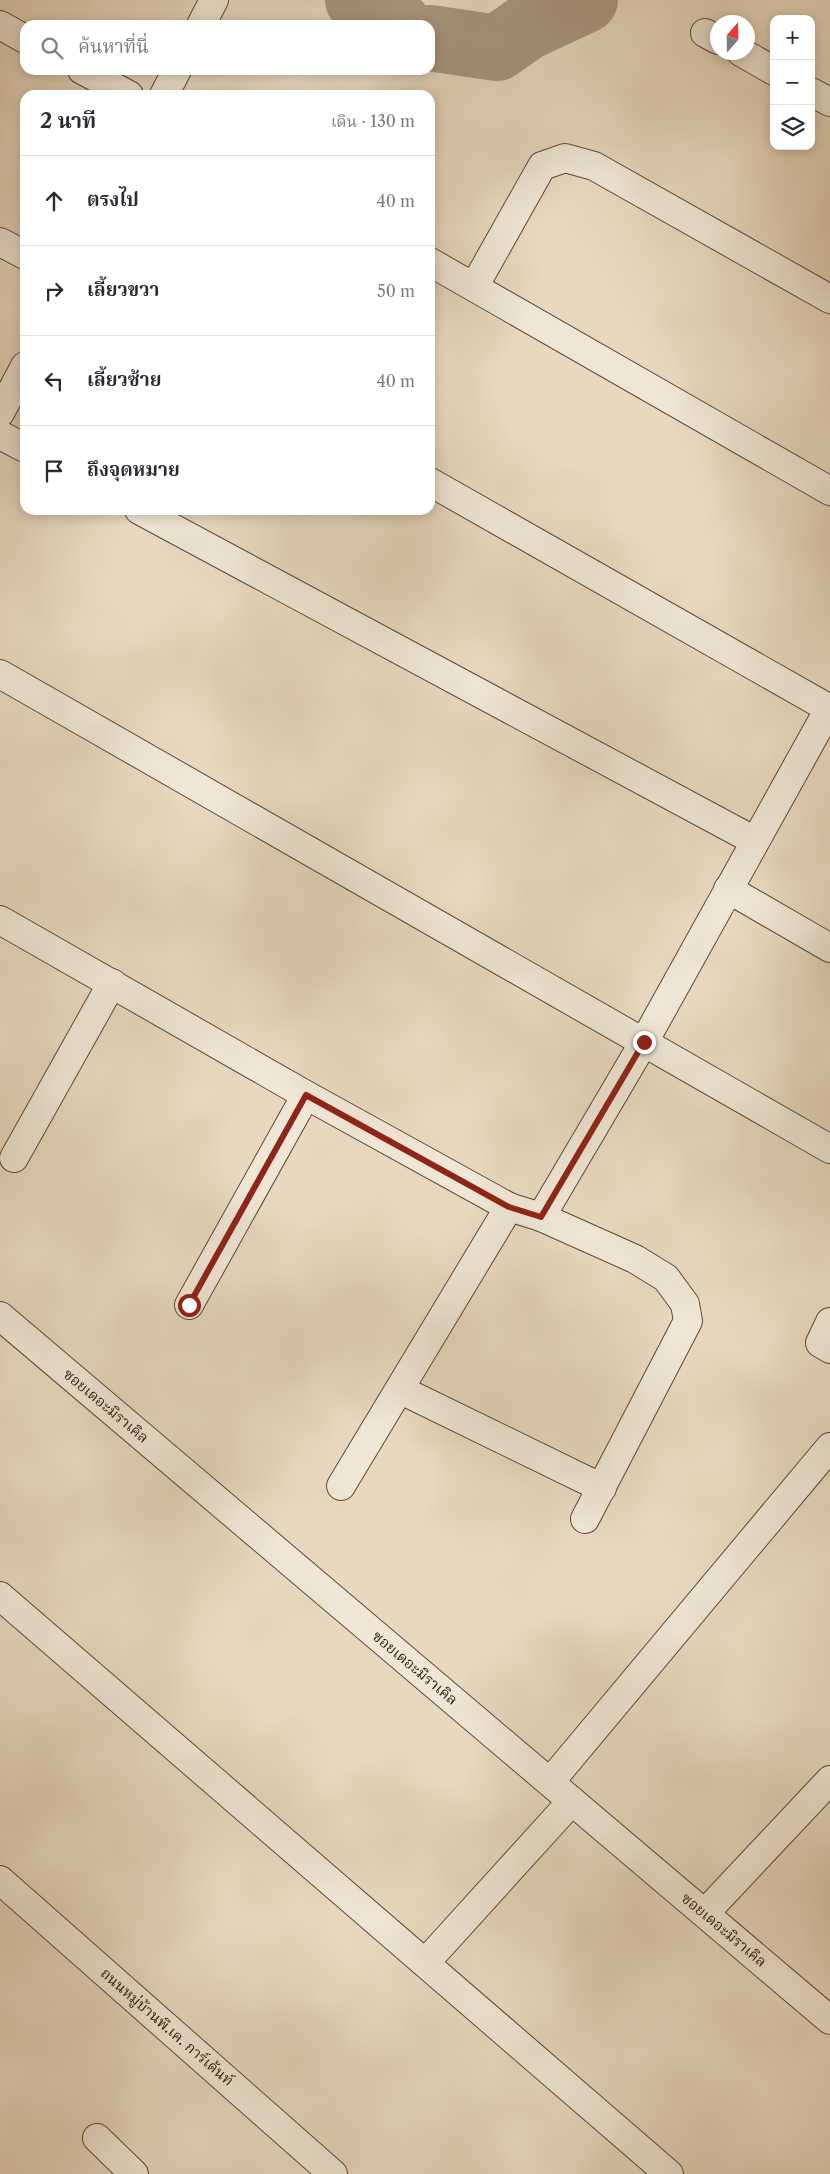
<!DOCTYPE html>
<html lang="th">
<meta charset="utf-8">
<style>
body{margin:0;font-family:"Libre Caslon Text","Noto Serif Thai",serif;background:#f7f7f7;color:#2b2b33}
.controls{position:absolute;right:15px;top:15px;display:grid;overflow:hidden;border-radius:10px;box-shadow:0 2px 12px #0003}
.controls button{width:45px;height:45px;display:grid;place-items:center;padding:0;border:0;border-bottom:1px solid #e1e1e2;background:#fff;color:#2b2b33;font:25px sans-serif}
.compass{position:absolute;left:710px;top:15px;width:45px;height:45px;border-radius:50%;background:#fff;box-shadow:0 2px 12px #0003;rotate:20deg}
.stop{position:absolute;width:15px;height:15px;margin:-11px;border:4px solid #8f2418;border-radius:50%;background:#fff}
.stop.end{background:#8f2418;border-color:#fff;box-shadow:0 1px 5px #0008}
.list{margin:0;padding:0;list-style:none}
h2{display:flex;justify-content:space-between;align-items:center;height:65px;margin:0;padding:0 20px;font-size:21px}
h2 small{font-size:16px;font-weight:400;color:#7c7c81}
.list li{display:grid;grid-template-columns:32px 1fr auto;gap:15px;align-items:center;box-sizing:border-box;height:90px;padding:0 20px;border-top:1px solid #e1e1e2}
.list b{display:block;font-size:19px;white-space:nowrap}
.list em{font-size:16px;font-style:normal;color:#7c7c81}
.icon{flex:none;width:28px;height:28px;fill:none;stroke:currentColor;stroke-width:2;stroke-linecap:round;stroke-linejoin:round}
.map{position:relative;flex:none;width:830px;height:2174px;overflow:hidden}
.search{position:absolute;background:#fff;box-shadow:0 2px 12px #0003;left:20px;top:20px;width:415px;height:55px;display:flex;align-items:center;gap:12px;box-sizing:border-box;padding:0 18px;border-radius:15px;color:#7c7c81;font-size:19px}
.panel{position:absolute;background:#fff;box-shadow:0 2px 12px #0003;left:20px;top:90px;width:415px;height:425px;border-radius:15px}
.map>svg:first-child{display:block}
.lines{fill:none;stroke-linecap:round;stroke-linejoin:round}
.river{stroke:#a89780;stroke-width:66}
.minor-casing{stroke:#5c4934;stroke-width:30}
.minor{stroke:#efe6d5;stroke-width:28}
.route{stroke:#8f2418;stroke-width:6}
.labels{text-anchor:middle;stroke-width:4;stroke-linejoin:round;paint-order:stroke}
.street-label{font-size:15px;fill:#2d1906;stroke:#efe6d5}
</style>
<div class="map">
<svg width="830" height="2174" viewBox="0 0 830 2174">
<rect width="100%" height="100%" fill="#e7d8bf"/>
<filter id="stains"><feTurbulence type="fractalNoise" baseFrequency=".004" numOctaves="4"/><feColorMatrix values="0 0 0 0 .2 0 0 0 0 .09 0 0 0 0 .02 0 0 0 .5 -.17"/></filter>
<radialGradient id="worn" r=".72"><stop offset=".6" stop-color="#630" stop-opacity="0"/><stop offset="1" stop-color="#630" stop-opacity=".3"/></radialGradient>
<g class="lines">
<g class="river">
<polyline points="358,0 380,17 399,25"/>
<polyline points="430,38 497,48 527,27 585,0"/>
</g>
<defs>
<g id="minor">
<polyline points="0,25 25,39"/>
<polyline points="201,25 214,0"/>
<polyline points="705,33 718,40"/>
<polyline points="741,52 774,71"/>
<polyline points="82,70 129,95"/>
<polyline points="811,92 830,102"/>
<polyline points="164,95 177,70"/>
<polyline points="0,242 25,255"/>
<polyline points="430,262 830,491"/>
<polyline points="474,287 542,166 565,158 594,166 830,299"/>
<polyline points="0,413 25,366"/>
<polyline points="0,435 25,448"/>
<polyline points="430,482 830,709"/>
<polyline points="139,510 755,841"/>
<polyline points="0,674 830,1149"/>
<polyline points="728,889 830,948"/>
<polyline points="0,920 306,1095 509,1207 541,1217 635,1259 666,1278 685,1304 688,1321 585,1519"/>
<polyline points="14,1158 112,983"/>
<polyline points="541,1217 644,1042 830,707"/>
<polyline points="189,1305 306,1095"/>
<polyline points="0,1316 830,2020"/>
<polyline points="830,1322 820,1343 830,1349"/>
<polyline points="401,1390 602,1488"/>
<polyline points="341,1486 509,1207"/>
<polyline points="0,1596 669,2174"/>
<polyline points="550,1782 830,1447"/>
<polyline points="0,1880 333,2174"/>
<polyline points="705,1913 830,1780"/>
<polyline points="425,1963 572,1801"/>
<polyline points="97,2138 134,2174"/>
</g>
</defs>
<use href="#minor" class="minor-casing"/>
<use href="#minor" class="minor"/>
</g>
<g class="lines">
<polyline class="route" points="189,1305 306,1095 509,1207 541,1217 644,1042"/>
</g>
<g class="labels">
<g class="street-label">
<text transform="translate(106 1406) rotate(40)" y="5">ซอยเดอะมิราเคิล</text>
<text transform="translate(415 1668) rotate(40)" y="5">ซอยเดอะมิราเคิล</text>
<text transform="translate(724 1930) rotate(40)" y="5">ซอยเดอะมิราเคิล</text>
<text transform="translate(167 2027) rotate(41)" y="5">ถนนหมู่บ้านพี.เค. การ์เด้นท์</text>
</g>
</g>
<rect width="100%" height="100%" filter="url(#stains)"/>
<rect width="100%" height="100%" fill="url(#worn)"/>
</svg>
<div class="controls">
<button>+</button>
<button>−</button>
<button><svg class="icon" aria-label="layers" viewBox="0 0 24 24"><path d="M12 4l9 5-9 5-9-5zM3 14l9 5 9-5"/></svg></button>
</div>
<svg class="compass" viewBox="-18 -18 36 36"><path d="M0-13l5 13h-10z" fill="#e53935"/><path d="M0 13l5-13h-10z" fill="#7c7c81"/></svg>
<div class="stop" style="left:189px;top:1305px"></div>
<div class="stop end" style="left:644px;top:1042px"></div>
<div class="search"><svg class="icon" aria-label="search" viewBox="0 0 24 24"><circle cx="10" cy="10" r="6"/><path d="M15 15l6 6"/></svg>ค้นหาที่นี่</div>
<section class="panel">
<h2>2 นาที<small>เดิน · 130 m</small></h2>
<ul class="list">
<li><svg class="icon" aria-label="ahead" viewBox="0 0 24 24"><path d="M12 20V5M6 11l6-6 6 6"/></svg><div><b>ตรงไป</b></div><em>40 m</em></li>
<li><svg class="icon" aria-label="right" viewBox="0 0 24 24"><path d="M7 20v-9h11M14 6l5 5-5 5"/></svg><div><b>เลี้ยวขวา</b></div><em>50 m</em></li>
<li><svg class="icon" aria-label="left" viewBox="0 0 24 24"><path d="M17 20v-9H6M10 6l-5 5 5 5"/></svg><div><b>เลี้ยวซ้าย</b></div><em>40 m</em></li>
<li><svg class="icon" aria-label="arrive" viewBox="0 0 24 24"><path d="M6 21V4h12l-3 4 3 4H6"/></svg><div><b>ถึงจุดหมาย</b></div></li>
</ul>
</section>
</div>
